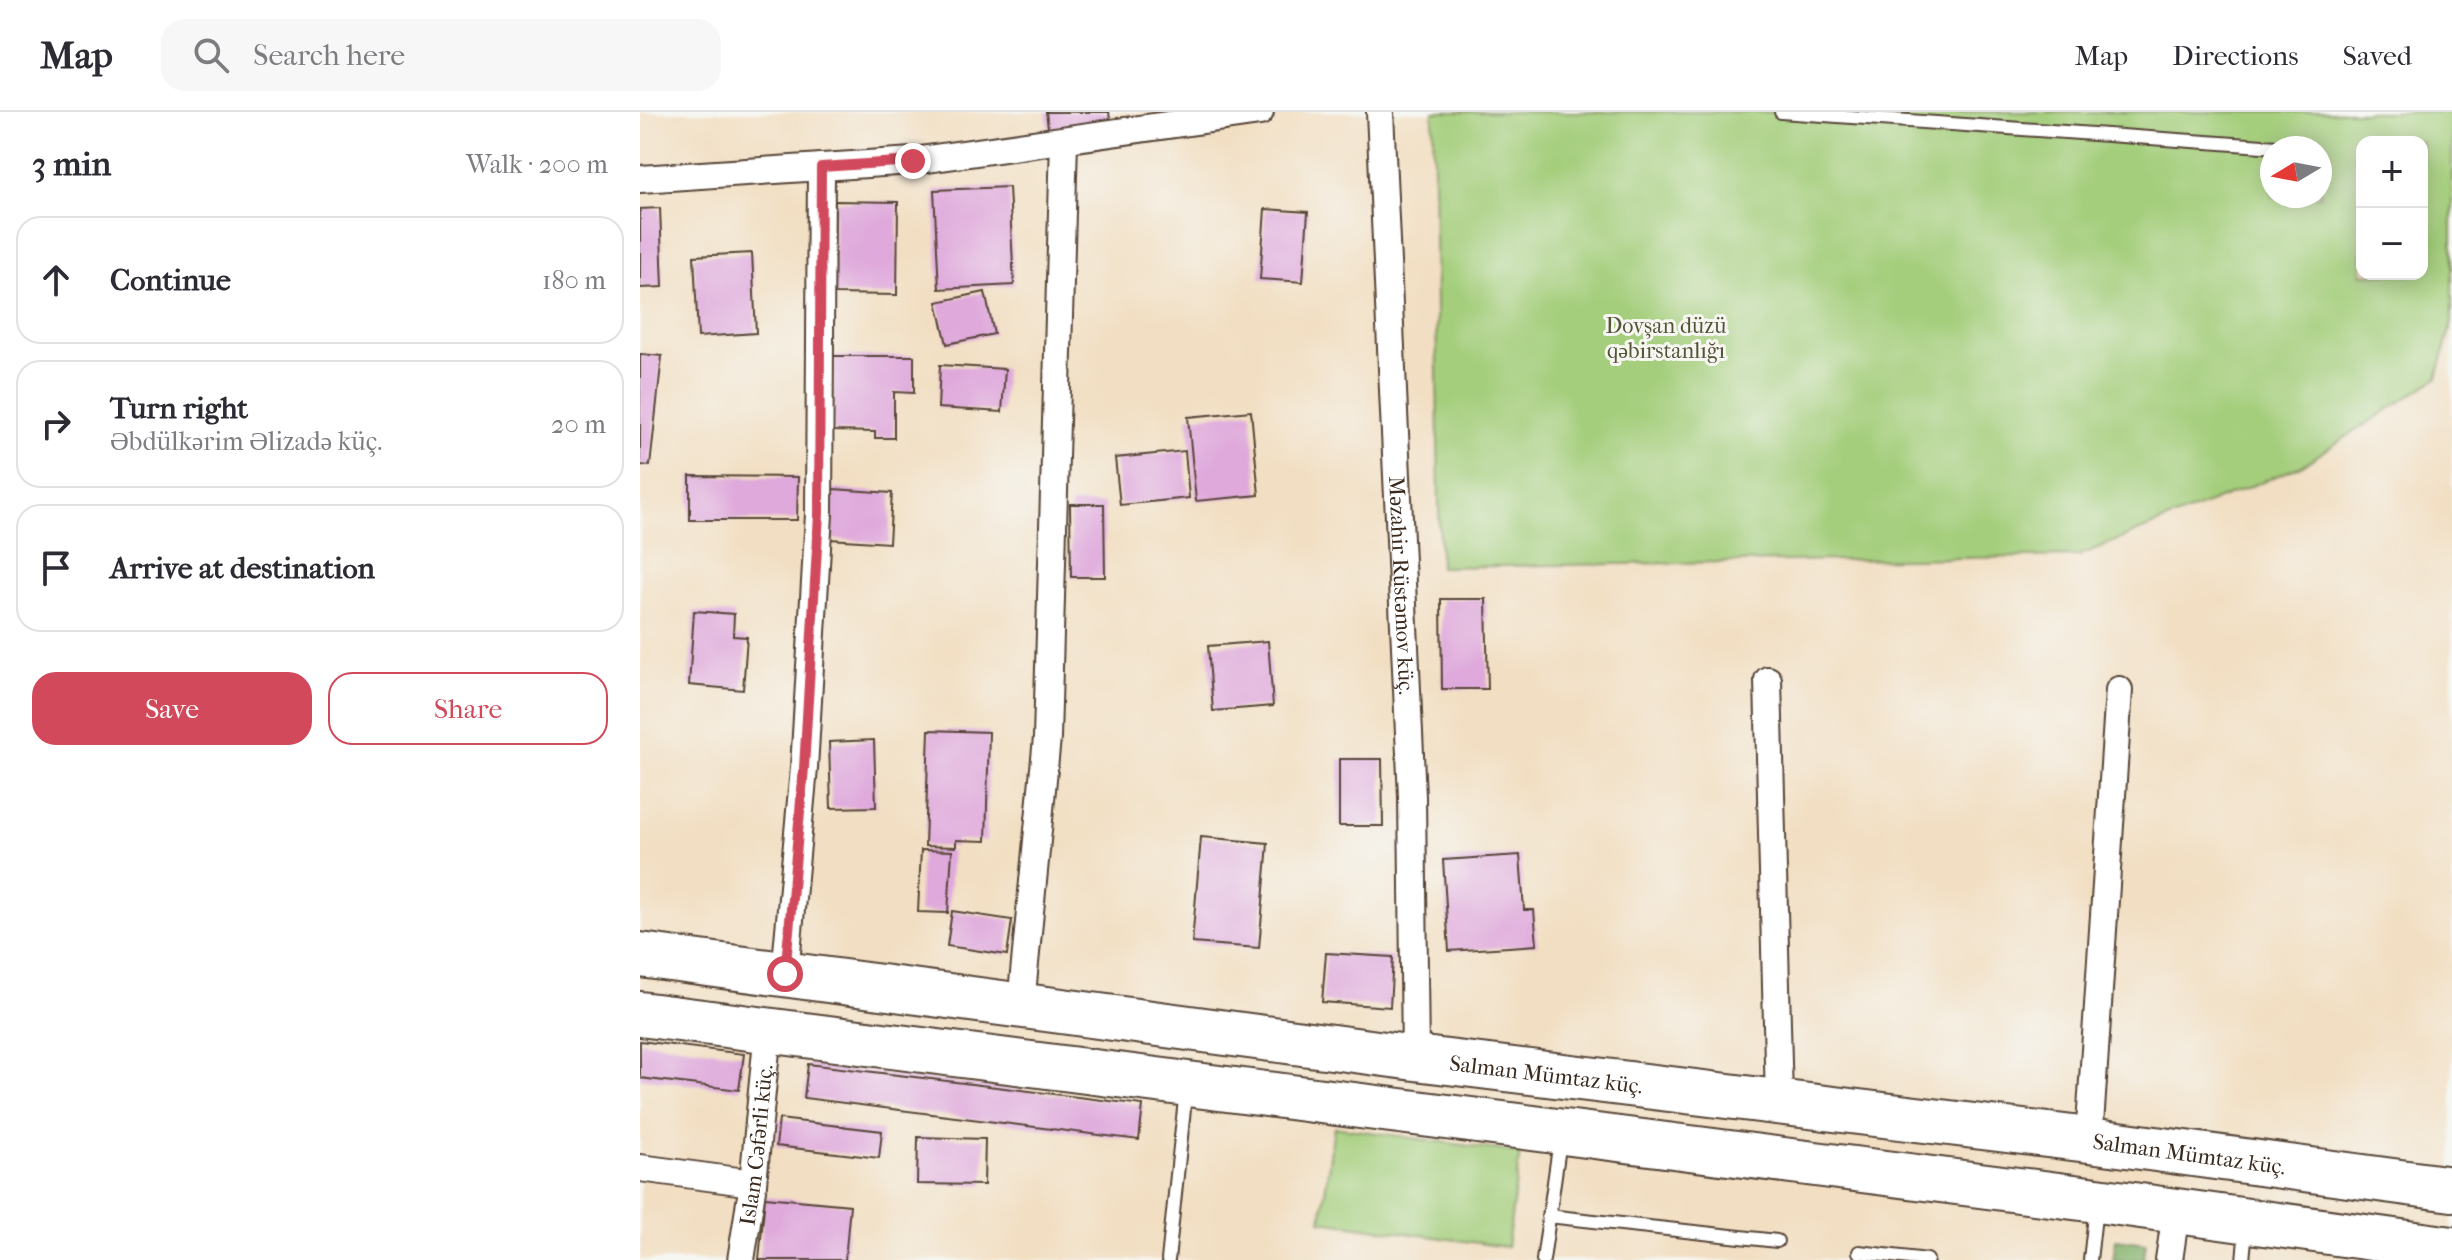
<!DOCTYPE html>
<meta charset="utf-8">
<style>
body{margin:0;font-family:"IM FELL French Canon",serif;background:#f7f7f7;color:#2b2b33}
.controls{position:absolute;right:24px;top:24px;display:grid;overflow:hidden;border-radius:16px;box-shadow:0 4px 20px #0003}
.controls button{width:72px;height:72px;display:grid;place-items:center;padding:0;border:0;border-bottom:2px solid #e1e1e2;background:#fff;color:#2b2b33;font:40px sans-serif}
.compass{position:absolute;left:1620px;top:24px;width:72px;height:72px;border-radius:50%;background:#fff;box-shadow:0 4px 20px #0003;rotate:260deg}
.stop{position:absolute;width:24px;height:24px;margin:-18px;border:6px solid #d1495b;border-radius:50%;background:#fff}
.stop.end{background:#d1495b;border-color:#fff;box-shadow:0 2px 8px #0008}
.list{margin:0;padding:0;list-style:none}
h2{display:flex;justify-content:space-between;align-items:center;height:104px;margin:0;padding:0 32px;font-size:34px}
h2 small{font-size:26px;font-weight:400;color:#7c7c81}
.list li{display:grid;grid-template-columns:52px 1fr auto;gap:24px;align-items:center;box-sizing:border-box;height:128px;margin:0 16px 16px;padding:0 16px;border:2px solid #e1e1e2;border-radius:24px}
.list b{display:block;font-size:30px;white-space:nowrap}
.list p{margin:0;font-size:26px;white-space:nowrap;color:#7c7c81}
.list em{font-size:26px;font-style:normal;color:#7c7c81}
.actions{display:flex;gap:16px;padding:24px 32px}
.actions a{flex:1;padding:18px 0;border:2px solid #d1495b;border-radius:24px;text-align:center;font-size:28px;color:#d1495b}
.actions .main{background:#d1495b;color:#fff}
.icon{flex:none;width:44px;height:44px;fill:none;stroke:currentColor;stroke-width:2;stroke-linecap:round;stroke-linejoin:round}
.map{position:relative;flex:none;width:1812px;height:1148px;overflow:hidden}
header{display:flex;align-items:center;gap:48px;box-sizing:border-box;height:112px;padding:0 40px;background:#fff;border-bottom:2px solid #e1e1e2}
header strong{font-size:38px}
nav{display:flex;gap:44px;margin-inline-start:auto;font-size:28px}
.search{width:560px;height:72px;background:#f7f7f7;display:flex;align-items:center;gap:20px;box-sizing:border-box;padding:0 28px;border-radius:24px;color:#7c7c81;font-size:30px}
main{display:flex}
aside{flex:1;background:#fff}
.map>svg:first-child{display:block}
.green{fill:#a4ce7b;stroke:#707c4c;stroke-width:2;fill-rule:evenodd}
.forest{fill:#83b16b;stroke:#5f6e44;stroke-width:2}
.building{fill:#dfa9db}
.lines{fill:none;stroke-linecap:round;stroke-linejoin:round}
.lane-casing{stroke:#564537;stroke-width:16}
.street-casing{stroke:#564537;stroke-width:30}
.highway-casing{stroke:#564537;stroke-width:48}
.lane{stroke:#fff;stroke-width:12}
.street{stroke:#fff;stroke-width:26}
.highway{stroke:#fff;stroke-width:44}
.route{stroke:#d1495b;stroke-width:10}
.labels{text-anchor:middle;stroke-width:6;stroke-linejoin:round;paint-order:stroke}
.park-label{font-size:22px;fill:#555335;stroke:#f6f6f2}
.street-label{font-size:22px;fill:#3b2a1e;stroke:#f6f6f2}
</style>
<header>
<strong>Map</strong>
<div class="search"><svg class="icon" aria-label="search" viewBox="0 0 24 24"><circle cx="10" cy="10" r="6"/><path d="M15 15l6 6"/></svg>Search here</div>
<nav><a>Map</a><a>Directions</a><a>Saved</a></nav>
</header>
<main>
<aside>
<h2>3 min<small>Walk · 200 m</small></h2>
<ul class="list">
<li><svg class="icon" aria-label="ahead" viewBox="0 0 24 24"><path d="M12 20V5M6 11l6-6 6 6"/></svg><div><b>Continue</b></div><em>180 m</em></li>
<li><svg class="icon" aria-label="right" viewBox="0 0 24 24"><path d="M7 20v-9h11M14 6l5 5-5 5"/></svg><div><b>Turn right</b><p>Əbdülkərim Əlizadə küç.</p></div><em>20 m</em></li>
<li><svg class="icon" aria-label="arrive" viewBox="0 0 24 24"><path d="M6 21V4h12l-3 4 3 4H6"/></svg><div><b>Arrive at destination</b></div></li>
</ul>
<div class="actions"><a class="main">Save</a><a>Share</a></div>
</aside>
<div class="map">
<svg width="1812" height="1148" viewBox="0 0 1812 1148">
<rect width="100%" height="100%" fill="#f6f6f2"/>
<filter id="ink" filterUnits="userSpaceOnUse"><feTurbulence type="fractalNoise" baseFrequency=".0125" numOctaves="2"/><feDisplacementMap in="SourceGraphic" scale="16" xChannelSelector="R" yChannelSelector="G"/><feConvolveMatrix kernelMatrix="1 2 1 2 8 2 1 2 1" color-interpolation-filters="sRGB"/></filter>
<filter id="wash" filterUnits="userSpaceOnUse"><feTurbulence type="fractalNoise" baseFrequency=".006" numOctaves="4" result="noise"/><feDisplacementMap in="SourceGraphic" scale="32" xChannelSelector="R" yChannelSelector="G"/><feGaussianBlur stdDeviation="1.8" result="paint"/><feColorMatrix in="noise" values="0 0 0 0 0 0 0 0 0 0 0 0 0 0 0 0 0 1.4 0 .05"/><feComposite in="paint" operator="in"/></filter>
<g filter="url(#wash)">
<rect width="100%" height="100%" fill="#f2dfc3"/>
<g class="green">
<path d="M793 0H1812V210L1797 266 1661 354 1438 444 800 455ZM1722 30H1782V162H1722ZM1632 36H1680V84H1632Z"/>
<polygon points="694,1015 880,1041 867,1135 681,1109"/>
</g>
<polygon class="forest" points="1476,1127 1506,1131 1503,1148 1473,1148"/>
<g id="blocks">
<g class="building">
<polygon points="406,0 469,0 471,16 409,23"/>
<polygon points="369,75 374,173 299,177 294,78"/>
<polygon points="195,89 258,90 257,183 194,182"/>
<polygon points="20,96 23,175 0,176 0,97"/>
<polygon points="625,97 668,100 663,170 620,167"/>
<polygon points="112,141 116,221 58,225 54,144"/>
<polygon points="345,180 354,222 307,232 297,190"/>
<polygon points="0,242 22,244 10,354 0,353"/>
<polygon points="193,244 274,244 274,281 254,280 254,326 235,326 235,320 193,319"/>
<polygon points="300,253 365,257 362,300 298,296"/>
<polygon points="611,299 619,383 556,389 548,305"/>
<polygon points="545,339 549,386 480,393 475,346"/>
<polygon points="50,364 158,365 157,408 50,408"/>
<polygon points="193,377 252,381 249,431 190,427"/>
<polygon points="430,392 464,392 465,465 431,465"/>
<polygon points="801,487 846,487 848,577 802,577"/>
<polygon points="54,499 94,502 93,524 107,525 103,578 49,573"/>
<polygon points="628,529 633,594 573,599 568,534"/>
<polygon points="289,618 349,620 346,729 316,728 316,735 285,734"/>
<polygon points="234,628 236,695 191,696 189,630"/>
<polygon points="699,647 742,647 743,714 699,714"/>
<polygon points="561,725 628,731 619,836 552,831"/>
<polygon points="281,738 312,739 308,801 278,800"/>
<polygon points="880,743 884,798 894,798 897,833 809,839 803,748"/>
<polygon points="312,799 372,808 367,843 307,834"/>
<polygon points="686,841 753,845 750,895 682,890"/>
<polygon points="0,929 104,942 99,978 0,966"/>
<polygon points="168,952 503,993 499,1028 164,986"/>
<polygon points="139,1007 242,1019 239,1046 136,1034"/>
<polygon points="278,1025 345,1027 344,1073 277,1072"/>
<polygon points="125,1085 210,1093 205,1148 119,1148"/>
</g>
</g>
</g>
<g filter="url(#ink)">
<use href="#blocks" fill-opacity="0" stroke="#564537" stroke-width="2"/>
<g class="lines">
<defs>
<g id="lane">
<polyline points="1141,0 1651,36"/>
<polyline points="908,1104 1137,1129"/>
<polyline points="1219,1140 1287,1148"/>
<polyline points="528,1148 546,978"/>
<polyline points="903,1148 920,1028"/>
<polyline points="1450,1148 1456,1095"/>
<polyline points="1603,1148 1606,1117"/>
</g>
<g id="street">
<path id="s1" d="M740 0 772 685 775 946"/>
<polyline points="0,67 273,49 620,0"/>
<polyline points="1128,568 1139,989"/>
<polyline points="145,862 164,656 179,402 181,55"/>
<polyline points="381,892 407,626 424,29"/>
<polyline points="1449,1028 1479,578"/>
<polyline points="0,1056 113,1071"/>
<path id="s2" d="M101 1148 113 1071 128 918"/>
<polyline points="1529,1148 1536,1100"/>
</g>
<g id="highway">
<path id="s3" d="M0 843 775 946 1449 1028 1812 1077"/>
<polyline points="0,902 1457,1088 1812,1137"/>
</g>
</defs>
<use href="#lane" class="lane-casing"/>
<use href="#street" class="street-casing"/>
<use href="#highway" class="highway-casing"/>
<use href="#lane" class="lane"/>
<use href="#street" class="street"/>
<use href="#highway" class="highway"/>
</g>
</g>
<g class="lines" filter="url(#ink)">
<polyline class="route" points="145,862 164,656 179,402 181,55 273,49"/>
</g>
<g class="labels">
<g class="park-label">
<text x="1026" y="221">Dovşan düzü<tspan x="1026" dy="25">qəbirstanlığı</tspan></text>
</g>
<g class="street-label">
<text dy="8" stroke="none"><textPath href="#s1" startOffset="474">Məzahir Rüstəmov küç.</textPath></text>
<text dy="8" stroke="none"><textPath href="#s3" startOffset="914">Salman Mümtaz küç.</textPath></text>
<text dy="8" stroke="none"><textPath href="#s2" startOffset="116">Islam Cəfərli küç.</textPath></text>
<text dy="8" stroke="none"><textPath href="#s3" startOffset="1562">Salman Mümtaz küç.</textPath></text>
</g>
</g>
</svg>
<div class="controls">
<button>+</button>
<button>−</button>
</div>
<svg class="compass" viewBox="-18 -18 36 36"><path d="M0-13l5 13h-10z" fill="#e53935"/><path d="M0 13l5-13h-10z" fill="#7c7c81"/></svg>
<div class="stop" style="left:145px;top:862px"></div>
<div class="stop end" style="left:273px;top:49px"></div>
</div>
</main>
